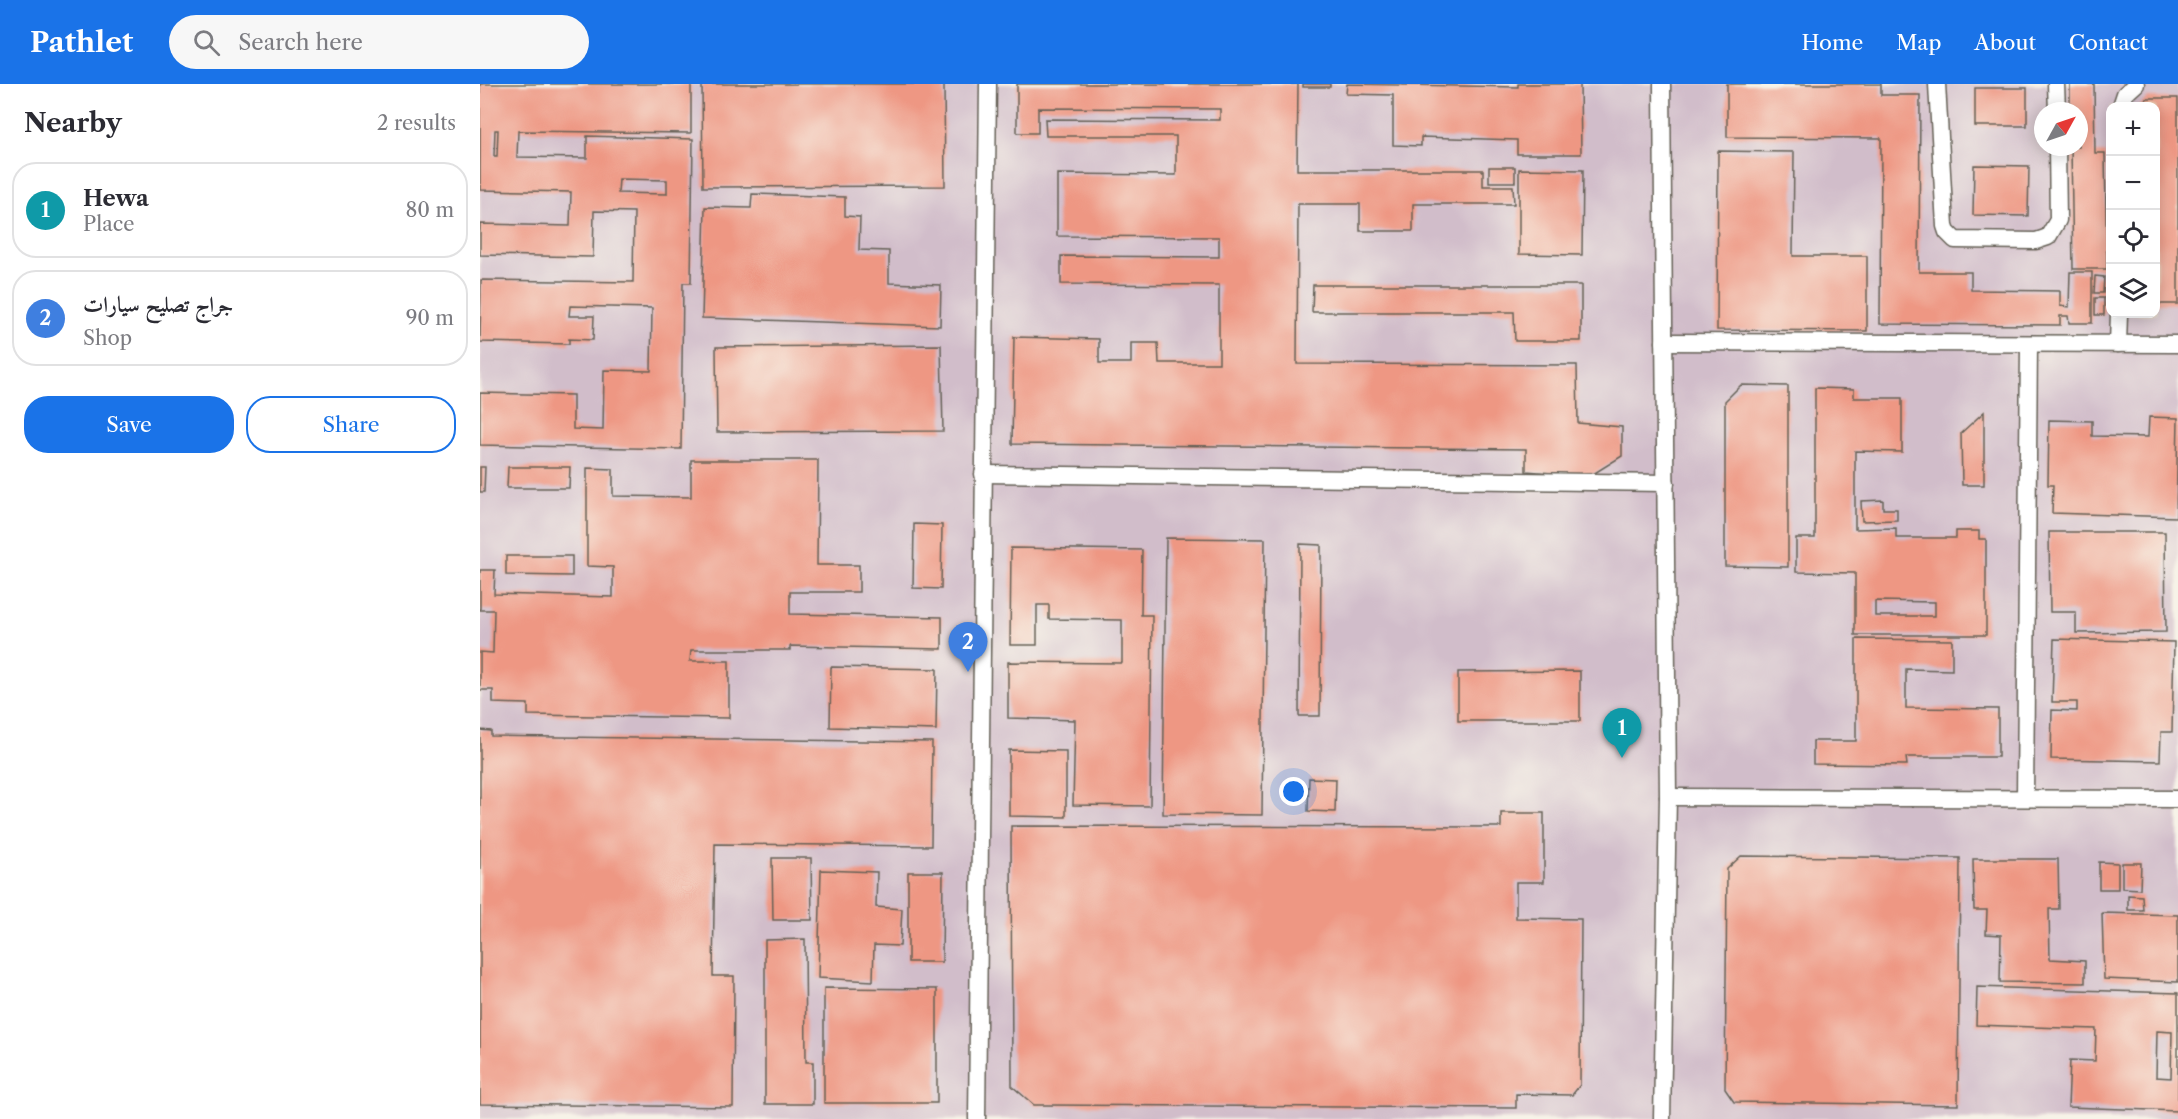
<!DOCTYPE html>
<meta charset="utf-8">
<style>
body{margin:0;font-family:"Libre Caslon Text",Amiri,serif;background:#f7f7f7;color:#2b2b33}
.controls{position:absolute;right:18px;top:18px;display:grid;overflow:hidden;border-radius:12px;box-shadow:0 3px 15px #0003}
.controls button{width:54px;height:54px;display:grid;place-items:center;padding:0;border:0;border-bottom:2px solid #e1e1e2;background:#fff;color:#2b2b33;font:30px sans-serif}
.compass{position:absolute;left:1554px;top:18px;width:54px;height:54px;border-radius:50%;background:#fff;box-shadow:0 3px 15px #0003;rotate:50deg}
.you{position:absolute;left:814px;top:708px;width:21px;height:21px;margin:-15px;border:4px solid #fff;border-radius:50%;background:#1a73e8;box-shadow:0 0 0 9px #1a73e833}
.badge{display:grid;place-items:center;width:39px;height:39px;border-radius:50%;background:#1a73e8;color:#fff;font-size:20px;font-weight:700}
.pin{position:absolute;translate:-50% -50px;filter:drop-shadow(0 2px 3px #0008)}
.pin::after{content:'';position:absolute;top:32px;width:21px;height:18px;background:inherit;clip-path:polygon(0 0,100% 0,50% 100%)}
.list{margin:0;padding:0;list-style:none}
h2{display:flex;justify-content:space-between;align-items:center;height:78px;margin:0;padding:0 24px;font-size:26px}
h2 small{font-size:20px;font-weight:400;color:#7c7c81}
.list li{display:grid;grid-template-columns:39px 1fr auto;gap:18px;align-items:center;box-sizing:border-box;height:96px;margin:0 12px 12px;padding:0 12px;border:2px solid #e1e1e2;border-radius:24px}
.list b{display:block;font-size:22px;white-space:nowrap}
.list p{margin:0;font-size:20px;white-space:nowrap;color:#7c7c81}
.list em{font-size:20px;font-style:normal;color:#7c7c81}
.actions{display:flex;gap:12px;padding:18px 24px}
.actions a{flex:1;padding:14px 0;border:2px solid #1a73e8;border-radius:24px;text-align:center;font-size:21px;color:#1a73e8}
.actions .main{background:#1a73e8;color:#fff}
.icon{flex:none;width:33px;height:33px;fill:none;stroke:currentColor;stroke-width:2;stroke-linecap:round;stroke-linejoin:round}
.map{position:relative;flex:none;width:1698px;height:1035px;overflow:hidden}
header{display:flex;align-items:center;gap:36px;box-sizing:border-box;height:84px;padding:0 30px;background:#1a73e8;color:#fff}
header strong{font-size:28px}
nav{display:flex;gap:33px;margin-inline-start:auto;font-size:21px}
.search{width:420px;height:54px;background:#f7f7f7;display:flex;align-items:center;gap:15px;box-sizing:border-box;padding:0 21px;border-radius:33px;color:#7c7c81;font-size:22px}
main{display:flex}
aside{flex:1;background:#fff}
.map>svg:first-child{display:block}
.industrial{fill:#d1bdca;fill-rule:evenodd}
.building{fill:#ee9783;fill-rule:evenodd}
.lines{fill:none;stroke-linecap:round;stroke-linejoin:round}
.lane-casing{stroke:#656156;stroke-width:19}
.lane{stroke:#fff;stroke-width:16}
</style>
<header>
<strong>Pathlet</strong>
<div class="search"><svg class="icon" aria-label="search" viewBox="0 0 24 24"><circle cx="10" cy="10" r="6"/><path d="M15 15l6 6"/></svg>Search here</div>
<nav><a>Home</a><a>Map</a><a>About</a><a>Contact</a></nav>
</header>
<main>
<aside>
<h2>Nearby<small>2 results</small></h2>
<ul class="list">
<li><span class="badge" style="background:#0f9aa8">1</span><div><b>Hewa</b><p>Place</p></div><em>80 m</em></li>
<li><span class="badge" style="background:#3f7fe0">2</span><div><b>جراج تصليح سيارات</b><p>Shop</p></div><em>90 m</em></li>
</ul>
<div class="actions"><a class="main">Save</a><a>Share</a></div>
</aside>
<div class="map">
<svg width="1698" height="1035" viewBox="0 0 1698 1035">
<rect width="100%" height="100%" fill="#f7f3e8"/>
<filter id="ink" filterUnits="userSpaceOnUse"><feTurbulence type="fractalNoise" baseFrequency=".0167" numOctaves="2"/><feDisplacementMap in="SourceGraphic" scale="12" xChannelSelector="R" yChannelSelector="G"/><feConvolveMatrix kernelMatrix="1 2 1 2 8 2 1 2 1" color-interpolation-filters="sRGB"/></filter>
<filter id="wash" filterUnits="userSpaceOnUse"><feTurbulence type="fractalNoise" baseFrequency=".008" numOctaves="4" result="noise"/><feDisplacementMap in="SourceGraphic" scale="24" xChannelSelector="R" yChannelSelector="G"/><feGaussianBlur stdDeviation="1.35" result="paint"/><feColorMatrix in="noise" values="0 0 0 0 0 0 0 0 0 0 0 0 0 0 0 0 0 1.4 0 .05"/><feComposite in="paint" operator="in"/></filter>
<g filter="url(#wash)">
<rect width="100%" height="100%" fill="#ede2c3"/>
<path class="industrial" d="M0 0H1698V1035H0ZM1630 22H1676V230H1630ZM1563 27H1599V63H1563Z"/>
<g id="blocks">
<g class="building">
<path d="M0 0H211V49L38 47 37 73 107 74V52L213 55 211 199H203L201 365 0 361V309L93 311V345L123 346 124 286 171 287 172 224 90 222 89 232H114L113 256 89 255V260L0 258 1 196 153 198 154 128 114 127 113 173 0 171V140L90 142 91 108 0 106ZM15 46H18L17 72H14ZM139 95 187 96V110L138 109Z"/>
<polygon points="222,0 464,0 465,102 223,103"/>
<polygon points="537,0 818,0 817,86 1003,86 1003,102 1033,102 1034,120 933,120 933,147 880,147 880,120 818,120 817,280 1097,281 1098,339 1142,343 1142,372 1110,392 1046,387 1046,365 532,360 534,253 619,255 619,279 651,279 651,259 678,259 679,279 739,279 739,201 581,200 581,172 739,173 739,153 577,152 577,90 696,91 696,52 566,52 565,35 740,36 740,25 558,24 558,49 537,49"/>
<rect x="823" y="0" width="27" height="3"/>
<polygon points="867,0 1038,3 1038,0 1100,0 1101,70 1037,70 1037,56 941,53 941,62 913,61 913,11 866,10"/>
<polygon points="1247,0 1401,0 1401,11 1440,11 1439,188 1491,188 1491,206 1580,207 1580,222 1589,223 1590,188 1612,188 1612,239 1589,239 1588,232 1580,232 1580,241 1400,240 1401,54 1247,53"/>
<polygon points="1590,0 1614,0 1615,69 1625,69 1627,185 1593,185 1591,63 1599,63 1599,27 1590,27"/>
<rect x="1495" y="4" width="52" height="38"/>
<polygon points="1668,14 1698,14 1698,220 1676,220 1676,22 1658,22"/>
<polygon points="1238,67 1314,68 1313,172 1387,172 1387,247 1237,246"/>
<polygon points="1494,81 1549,82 1548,132 1493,131"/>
<rect x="1009" y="83" width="26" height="15"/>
<polygon points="1039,85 1103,86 1102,171 1039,170"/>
<polygon points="272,110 365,113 365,132 380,133 379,166 409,167 409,199 461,201 460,242 222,234 225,123 271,124"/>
<polygon points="1615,192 1624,193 1623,209 1614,209"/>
<polygon points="833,201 1101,201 1101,257 1035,257 1034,228 832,228"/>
<rect x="1615" y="214" width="9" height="17"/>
<polygon points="461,261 463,347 237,348 236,263"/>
<polygon points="1261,301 1308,302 1308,483 1245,482 1245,317"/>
<path d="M1335 304 1374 305V314H1422V368L1375 367V445L1416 444V454H1476V447H1499V455H1506V551H1375V489L1316 488V454H1335ZM1395 517 1455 518V532H1395Z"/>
<polygon points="1504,328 1504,401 1482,401 1481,349"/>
<polygon points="1669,333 1698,334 1696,433 1572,429 1573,401 1568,401 1569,336 1612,337 1612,352 1668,353"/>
<polygon points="211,376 338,376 337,481 379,481 379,508 310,508 310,530 462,533 462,565 310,562 310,566 211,566 210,577 249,577 249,634 48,631 48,620 13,619 13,606 0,606 0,568 13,569 14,526 0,526 0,486 15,486 14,510 133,513 133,483 107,482 107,384 133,385 133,412 211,413"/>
<polygon points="0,383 5,383 4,408 0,408"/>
<polygon points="28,383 90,383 89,404 27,404"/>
<polygon points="1403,416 1403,425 1417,425 1417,436 1382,437 1381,417"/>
<polygon points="434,440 462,441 461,505 433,504"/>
<polygon points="1569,448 1685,448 1686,548 1596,549 1596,528 1570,528"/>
<polygon points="686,454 785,455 782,731 683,730"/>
<polygon points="820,460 841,461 840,632 819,632"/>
<polygon points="531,464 662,466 661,531 672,531 670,722 593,721 595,636 528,634 528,578 642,579 642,536 569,535 569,521 557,521 557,561 530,561"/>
<polygon points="26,472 92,472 92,492 26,491"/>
<polygon points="1376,555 1472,556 1472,586 1426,585 1426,624 1518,625 1518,673 1426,673 1427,681 1333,680 1333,657 1376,657"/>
<polygon points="1574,555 1694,558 1692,648 1681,648 1680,677 1571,675 1572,626 1597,627 1597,618 1572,618"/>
<polygon points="351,583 457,585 456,646 350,643"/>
<polygon points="1100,587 1100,637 978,637 978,588"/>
<polygon points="0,646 11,647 11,652 452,658 451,762 235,760 233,892 254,892 253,1023 0,1020"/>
<polygon points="529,666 586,667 586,733 529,732"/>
<polygon points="829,694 856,695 855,728 828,727"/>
<polygon points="1021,729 1064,729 1064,798 1036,798 1036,834 1101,835 1100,1001 1092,1011 1036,1010 1036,1024 567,1021 554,1021 532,1002 531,742 1021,743"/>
<polygon points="1261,772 1480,774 1478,1021 1254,1018 1245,1005 1247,785"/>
<polygon points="292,774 331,774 332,836 293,836"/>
<polygon points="1493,775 1578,775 1579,825 1569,825 1570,875 1605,877 1605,899 1520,898 1521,851 1506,850 1507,826 1494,826"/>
<polygon points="1619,778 1638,779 1638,805 1619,805"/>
<polygon points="1642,779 1661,779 1660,805 1642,804"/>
<polygon points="341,786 397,788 396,823 422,825 420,862 394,861 393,897 338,894"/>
<polygon points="428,788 463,788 462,878 428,878"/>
<polygon points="1648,811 1662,812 1663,826 1648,826"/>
<polygon points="1622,829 1698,831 1698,898 1624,895"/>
<polygon points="325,855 326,978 333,978 333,1020 285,1020 285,856"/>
<path d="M1497 903 1698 909V1027L1588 1023 1590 976 1615 977 1616 945 1496 941ZM1677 947 1692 948 1691 994 1676 993Z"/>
<polygon points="344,904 457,905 457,1019 344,1019"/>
</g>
</g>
</g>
<g filter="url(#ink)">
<use href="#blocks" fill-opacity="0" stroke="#656156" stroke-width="1.5"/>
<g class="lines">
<defs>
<g id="lane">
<polyline points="1457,0 1465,142 1467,148 1475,156 1556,157 1568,153 1578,136 1577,63"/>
<polyline points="1576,0 1577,27"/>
<polyline points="1641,22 1645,10 1656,0"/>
<polyline points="1184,258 1698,260"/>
<polyline points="1638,260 1639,230"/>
<polyline points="503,390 1186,399"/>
<polyline points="1188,713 1698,715"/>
<polyline points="1545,714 1549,260"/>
<polyline points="497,1035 508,0"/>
<polyline points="1182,1035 1188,713 1182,0"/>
</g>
</defs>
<use href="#lane" class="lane-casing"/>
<use href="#lane" class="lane"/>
</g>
</g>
</svg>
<div class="controls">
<button>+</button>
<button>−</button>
<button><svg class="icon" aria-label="locate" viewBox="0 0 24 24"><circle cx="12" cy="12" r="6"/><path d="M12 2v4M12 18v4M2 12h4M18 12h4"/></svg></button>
<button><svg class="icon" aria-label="layers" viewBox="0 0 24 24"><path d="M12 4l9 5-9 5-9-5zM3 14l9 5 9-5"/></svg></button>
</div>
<svg class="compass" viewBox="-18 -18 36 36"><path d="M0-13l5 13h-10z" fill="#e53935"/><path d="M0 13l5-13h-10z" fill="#7c7c81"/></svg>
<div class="you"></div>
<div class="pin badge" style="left:1142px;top:674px;background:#0f9aa8">1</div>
<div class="pin badge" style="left:488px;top:588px;background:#3f7fe0">2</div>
</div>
</main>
